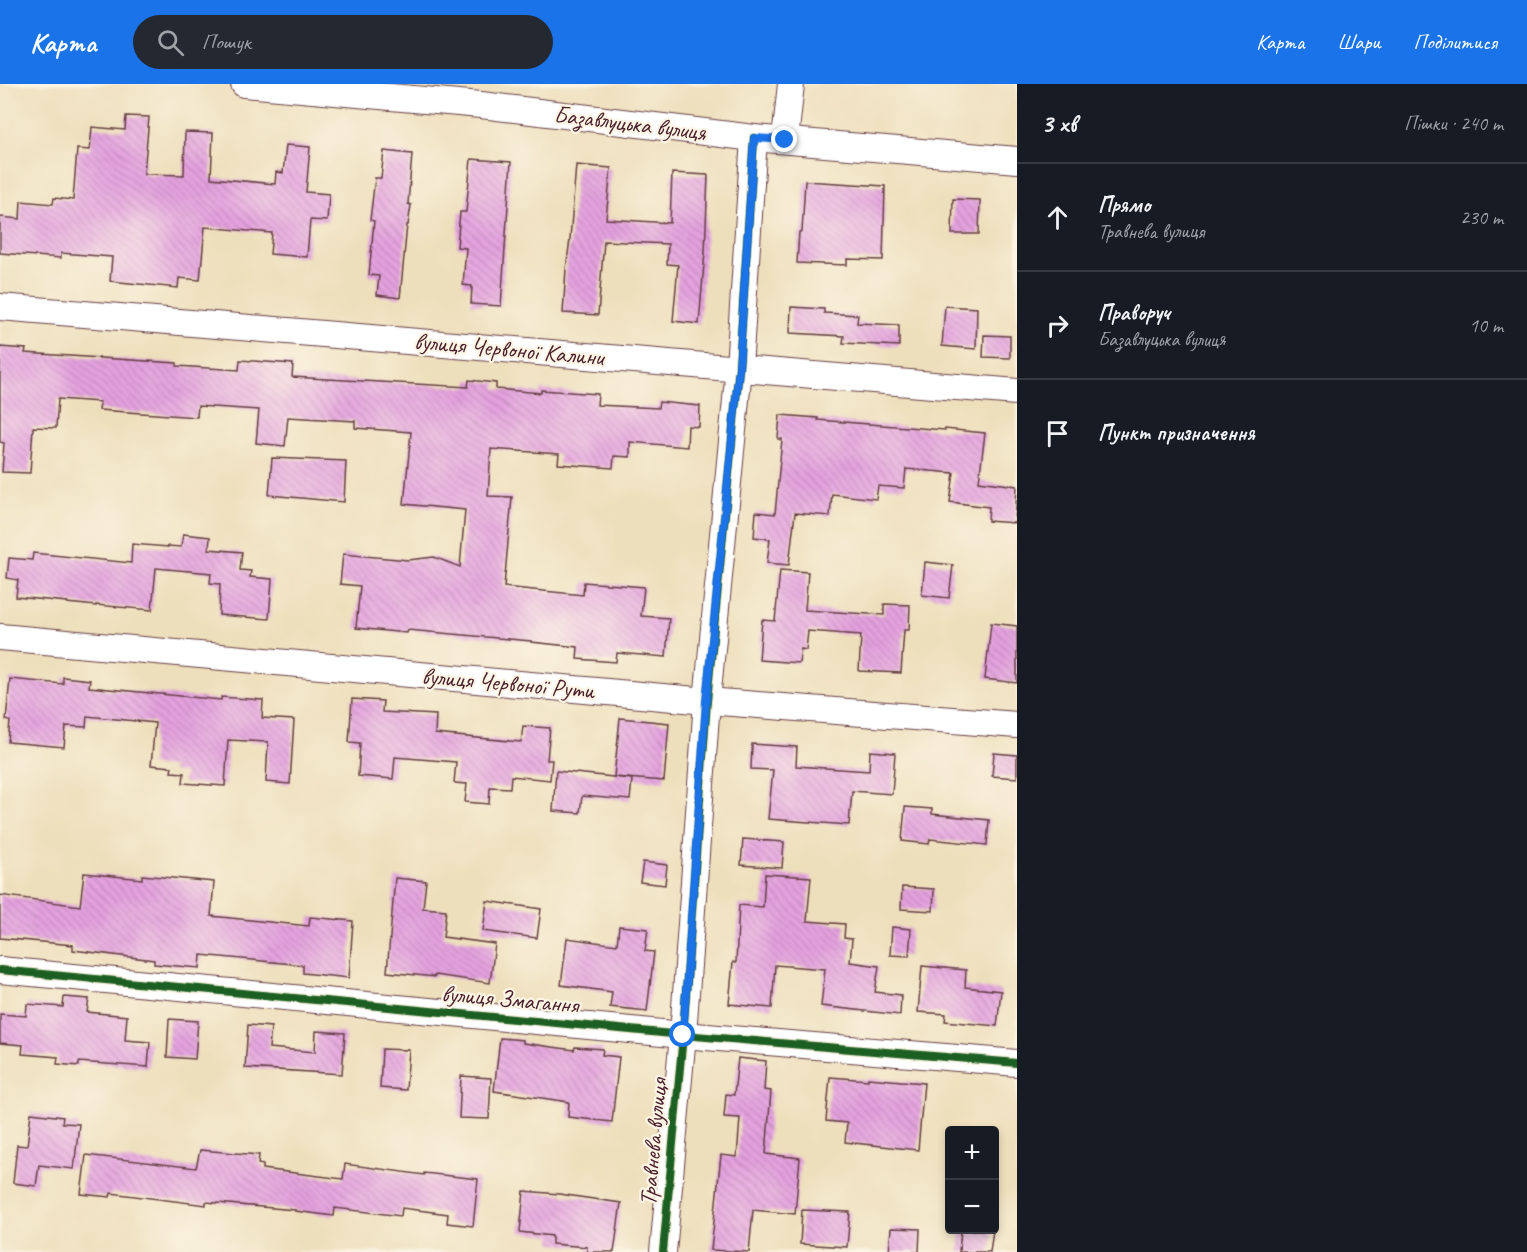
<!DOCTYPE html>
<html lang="uk">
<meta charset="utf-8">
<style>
body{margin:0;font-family:Caveat,sans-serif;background:#242831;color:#f1f3f6}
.controls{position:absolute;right:18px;bottom:18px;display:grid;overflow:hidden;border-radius:6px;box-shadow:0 3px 9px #0003}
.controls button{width:54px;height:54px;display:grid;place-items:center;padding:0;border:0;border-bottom:2px solid #363941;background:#171b24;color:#f1f3f6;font:30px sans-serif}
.stop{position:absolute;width:18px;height:18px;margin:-14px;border:4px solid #1a73e8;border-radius:50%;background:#fff}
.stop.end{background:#1a73e8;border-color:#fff;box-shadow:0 2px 6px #0008}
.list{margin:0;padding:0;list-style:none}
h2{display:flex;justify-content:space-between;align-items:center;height:78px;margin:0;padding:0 24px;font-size:26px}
h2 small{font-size:20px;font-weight:400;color:#9ea1a6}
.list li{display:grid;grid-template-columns:39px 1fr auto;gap:18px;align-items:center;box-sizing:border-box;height:108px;padding:0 24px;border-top:2px solid #363941}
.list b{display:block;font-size:22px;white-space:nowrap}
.list p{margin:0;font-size:20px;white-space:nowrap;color:#9ea1a6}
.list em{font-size:20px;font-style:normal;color:#9ea1a6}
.icon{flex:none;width:33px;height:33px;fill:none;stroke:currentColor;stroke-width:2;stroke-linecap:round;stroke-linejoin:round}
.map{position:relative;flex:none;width:1017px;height:1168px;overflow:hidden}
header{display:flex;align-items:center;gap:36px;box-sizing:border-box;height:84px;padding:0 30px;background:#1a73e8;color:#fff}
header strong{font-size:28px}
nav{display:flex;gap:33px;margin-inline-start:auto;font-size:21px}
.search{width:420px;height:54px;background:#242831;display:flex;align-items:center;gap:15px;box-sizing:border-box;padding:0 21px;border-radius:33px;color:#9ea1a6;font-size:22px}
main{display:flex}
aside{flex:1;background:#171b24}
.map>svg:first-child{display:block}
.building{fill:url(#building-back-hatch)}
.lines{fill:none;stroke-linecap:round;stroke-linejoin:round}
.street-casing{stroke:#633c41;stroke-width:28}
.street{stroke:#fff;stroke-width:26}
.cycleway-casing{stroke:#fcf5e5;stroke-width:11}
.cycleway{stroke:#1b5e20;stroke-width:8}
.route{stroke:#1a73e8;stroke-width:8}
.labels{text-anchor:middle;stroke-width:4.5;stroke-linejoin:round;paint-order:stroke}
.street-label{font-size:24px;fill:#4a1f2b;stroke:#fcf5e5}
</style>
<header>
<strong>Карта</strong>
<div class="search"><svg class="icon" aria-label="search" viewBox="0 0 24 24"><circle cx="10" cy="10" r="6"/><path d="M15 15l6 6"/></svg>Пошук</div>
<nav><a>Карта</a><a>Шари</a><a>Поділитися</a></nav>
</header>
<main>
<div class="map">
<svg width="1017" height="1168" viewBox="0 0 1017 1168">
<defs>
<pattern id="building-back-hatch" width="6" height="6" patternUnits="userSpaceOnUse" patternTransform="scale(1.5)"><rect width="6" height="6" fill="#e5a3e0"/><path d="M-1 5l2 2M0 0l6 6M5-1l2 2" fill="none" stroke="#bc84b6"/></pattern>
</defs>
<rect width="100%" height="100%" fill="#fcf5e5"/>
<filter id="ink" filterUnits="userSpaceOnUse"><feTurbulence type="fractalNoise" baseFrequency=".0167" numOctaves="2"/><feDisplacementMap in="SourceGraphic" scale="12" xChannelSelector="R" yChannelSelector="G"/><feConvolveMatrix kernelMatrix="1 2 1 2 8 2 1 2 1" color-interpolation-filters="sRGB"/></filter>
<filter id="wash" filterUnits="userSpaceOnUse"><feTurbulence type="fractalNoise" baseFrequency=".008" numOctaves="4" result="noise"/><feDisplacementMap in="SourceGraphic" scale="24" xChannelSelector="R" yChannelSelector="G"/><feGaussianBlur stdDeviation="1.35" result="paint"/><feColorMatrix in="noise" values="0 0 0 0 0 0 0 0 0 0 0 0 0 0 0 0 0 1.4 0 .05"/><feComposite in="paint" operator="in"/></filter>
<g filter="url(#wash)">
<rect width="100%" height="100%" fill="#eedfbc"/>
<g id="blocks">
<g class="building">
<polygon points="126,32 149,33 144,90 184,91 185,48 213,49 211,94 275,100 276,88 283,89 286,61 310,63 306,108 329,110 327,137 310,136 307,173 270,170 272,149 205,143 200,196 179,194 178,204 110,197 112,173 61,169 61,174 0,169 0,133 20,135 21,117 53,120 54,114 73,116 77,65 90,66 92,43 125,46"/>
<polygon points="384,67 412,70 408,120 411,121 408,141 407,141 400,214 377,211 379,192 369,191 374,137 370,136 375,94 381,94"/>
<polygon points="471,75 511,78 501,222 471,220 472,202 463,201 466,164 457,163 460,128 466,128"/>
<polygon points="576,81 611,84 606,135 670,139 672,89 708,91 705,168 699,240 673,237 678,181 667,180 668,160 604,157 598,231 563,229 566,185 570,155"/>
<polygon points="805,97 885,102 883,176 847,175 847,181 797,179 799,148 802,148"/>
<polygon points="953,115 980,116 979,150 952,150"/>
<polygon points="945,222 977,224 976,265 942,262"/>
<polygon points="791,223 824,225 824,229 858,231 857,239 899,241 899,262 843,259 844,252 790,249"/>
<polygon points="984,251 1010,252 1010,274 983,273"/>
<polygon points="0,263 26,265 25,269 177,279 177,282 239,286 240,276 293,280 292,293 468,303 469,296 496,299 496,305 541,309 541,306 598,310 597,321 658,324 659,318 700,322 699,343 688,342 687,363 630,358 630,373 614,372 613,384 558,380 559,370 491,365 488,412 512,413 504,503 583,511 584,498 644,503 641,532 669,534 666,573 617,569 616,578 577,575 578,563 531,558 531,557 408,546 407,549 356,544 360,502 340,500 343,470 408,476 434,473 460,483 465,426 404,420 411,348 355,344 355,337 288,333 285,362 256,359 259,326 198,322 197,333 99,326 100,318 58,315 56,344 33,343 30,389 2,388 4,359 0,358"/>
<polygon points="780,331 818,334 818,336 945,346 945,345 985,349 979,397 1017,402 1015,439 988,437 989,423 950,418 954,389 906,385 904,404 878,402 876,415 832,410 830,432 795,429 789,481 767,479 770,455 754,453 756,428 775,430 782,355 778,355"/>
<polygon points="272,374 346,377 344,418 269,411"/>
<polygon points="183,450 210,453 209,465 242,468 240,486 251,487 250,493 272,495 269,535 219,531 220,500 210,499 211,489 156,484 152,526 96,521 96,522 67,519 67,518 16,513 18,496 7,494 9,474 32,476 33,469 131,479 132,460 168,463 168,462 181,463"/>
<polygon points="925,478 953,481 949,514 922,511"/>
<polygon points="780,486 808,488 805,526 884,531 884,520 910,521 909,546 904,546 901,589 859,587 861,551 808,547 806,566 801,565 799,579 759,576 762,536 775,537"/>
<polygon points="991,539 1017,542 1017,599 985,595"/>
<polygon points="63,593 90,596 89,603 221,616 221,613 263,616 262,634 294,636 290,700 266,698 268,658 228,656 225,702 183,699 184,689 171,688 172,683 151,681 155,639 87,632 86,643 66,642 64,663 8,658 10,637 6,636 10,595 63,600"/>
<polygon points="352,615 383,617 382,628 436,631 435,650 521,658 523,642 550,644 547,676 552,676 550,696 511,692 510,704 490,703 489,720 465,718 467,700 454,699 456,678 395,673 393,695 358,692 360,659 349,658"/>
<polygon points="620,634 669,639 664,697 614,693"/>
<polygon points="752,660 797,663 796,682 869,687 870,667 895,669 892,710 852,707 849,741 768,735 773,686 751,685"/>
<polygon points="994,669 1017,671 1017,694 992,692"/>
<polygon points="556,687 632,695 630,716 582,712 580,729 553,727"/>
<polygon points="905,723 932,725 932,730 989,736 987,761 930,755 929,760 902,757"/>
<polygon points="743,755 784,758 782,784 741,781"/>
<polygon points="643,778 667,781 665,801 640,798"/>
<polygon points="84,789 142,795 142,791 214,798 211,832 309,842 310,833 353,837 349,894 303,889 303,881 201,871 200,884 154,880 154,876 73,866 73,861 0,854 0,811 80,822"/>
<polygon points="765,790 811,793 807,837 845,840 844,854 852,855 850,878 879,882 875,908 901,911 900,931 821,922 825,885 775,881 772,924 729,920 733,878 736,879 739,821 763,823"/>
<polygon points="395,794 426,797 423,824 446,826 443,853 495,860 490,899 435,891 435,893 387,888"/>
<polygon points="902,803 934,805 933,827 901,825"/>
<polygon points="487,817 541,825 537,854 483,847"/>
<polygon points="619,842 648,845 645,867 654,868 647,927 610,923 612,908 561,901 567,854 617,861"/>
<polygon points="892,843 911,845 909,872 890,871"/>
<polygon points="922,882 966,886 965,903 1001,907 997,942 945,937 946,930 918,928"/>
<polygon points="64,913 89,915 87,928 127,932 125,956 150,958 148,983 79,978 79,982 57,980 58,973 22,970 23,961 0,959 0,930 26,932 27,920 63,923"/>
<polygon points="169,935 198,937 195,975 167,973"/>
<polygon points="248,941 271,943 269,964 315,968 316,947 345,949 342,990 245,984"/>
<polygon points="500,954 523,956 523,959 574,966 575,963 603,965 602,971 619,973 612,1038 568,1033 569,1018 494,1007"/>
<polygon points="382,965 409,966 406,1006 380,1004"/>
<polygon points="738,974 766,977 764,1006 771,1007 766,1070 800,1074 795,1130 753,1126 749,1168 711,1166 721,1071 737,1073 740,1034 724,1033 726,1010 734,1011"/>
<polygon points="461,992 491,994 489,1035 459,1034"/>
<polygon points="830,993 868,996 868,994 924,999 918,1066 845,1058 847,1039 826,1037"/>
<polygon points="31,1029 63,1033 62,1039 79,1040 74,1085 39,1081 36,1102 13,1099 17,1061 27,1062"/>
<polygon points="200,1066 259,1071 258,1080 263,1081 263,1085 343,1095 345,1080 424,1091 424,1089 478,1095 473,1142 447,1139 448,1130 402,1124 401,1132 335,1124 334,1132 295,1127 295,1126 206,1118 206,1121 111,1109 110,1113 81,1110 86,1071 196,1084"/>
<polygon points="524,1107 559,1110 621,1119 614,1168 587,1168 587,1163 552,1160 552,1152 520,1148"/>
<polygon points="802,1126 850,1128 847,1163 800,1160"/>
<polygon points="891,1144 920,1145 919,1168 889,1168"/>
<polygon points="961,1146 993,1146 990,1168 959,1168"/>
</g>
</g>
</g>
<g filter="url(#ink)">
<use href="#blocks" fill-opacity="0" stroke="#633c41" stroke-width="1.5"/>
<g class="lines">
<defs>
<g id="street">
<polyline points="244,0 481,21 754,54 1017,76"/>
<polyline points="785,56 791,0"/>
<polyline points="0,223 1017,308"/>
<polyline points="0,553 707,617 1017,641"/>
<polyline points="0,886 683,951 1017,979"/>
<polyline points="663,1168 683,951 707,617 739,284 754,54"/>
</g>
</defs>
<use href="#street" class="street-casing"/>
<use href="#street" class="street"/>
<defs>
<g id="cycleway">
<polyline points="0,886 683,951 1017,979"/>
<polyline points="663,1168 683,951 707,617 739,284 754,54"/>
</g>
</defs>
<use href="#cycleway" class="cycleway-casing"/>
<use href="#cycleway" class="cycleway"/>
</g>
</g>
<g class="lines" filter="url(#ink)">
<polyline class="route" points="683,951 706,617 739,284 754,54 785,56"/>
</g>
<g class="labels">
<g class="street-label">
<text transform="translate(630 39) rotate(7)" y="8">Базавлуцька вулиця</text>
<text transform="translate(509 265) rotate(5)" y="8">вулиця Червоної Калини</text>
<text transform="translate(508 599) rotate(5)" y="8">вулиця Червоної Рути</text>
<text transform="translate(510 915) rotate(5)" y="8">вулиця Змагання</text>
<text transform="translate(653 1058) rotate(-85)" y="8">Травнева вулиця</text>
</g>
</g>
</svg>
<div class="controls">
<button>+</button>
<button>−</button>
</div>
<div class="stop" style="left:683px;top:951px"></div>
<div class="stop end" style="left:785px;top:56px"></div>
</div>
<aside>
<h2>3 хв<small>Пішки · 240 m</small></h2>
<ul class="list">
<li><svg class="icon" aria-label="ahead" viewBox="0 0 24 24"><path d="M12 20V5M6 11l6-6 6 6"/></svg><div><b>Прямо</b><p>Травнева вулиця</p></div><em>230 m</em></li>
<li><svg class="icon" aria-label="right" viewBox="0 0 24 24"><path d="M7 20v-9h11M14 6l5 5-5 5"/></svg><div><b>Праворуч</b><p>Базавлуцька вулиця</p></div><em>10 m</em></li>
<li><svg class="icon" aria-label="arrive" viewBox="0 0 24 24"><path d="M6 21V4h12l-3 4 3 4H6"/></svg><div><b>Пункт призначення</b></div></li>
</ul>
</aside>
</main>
